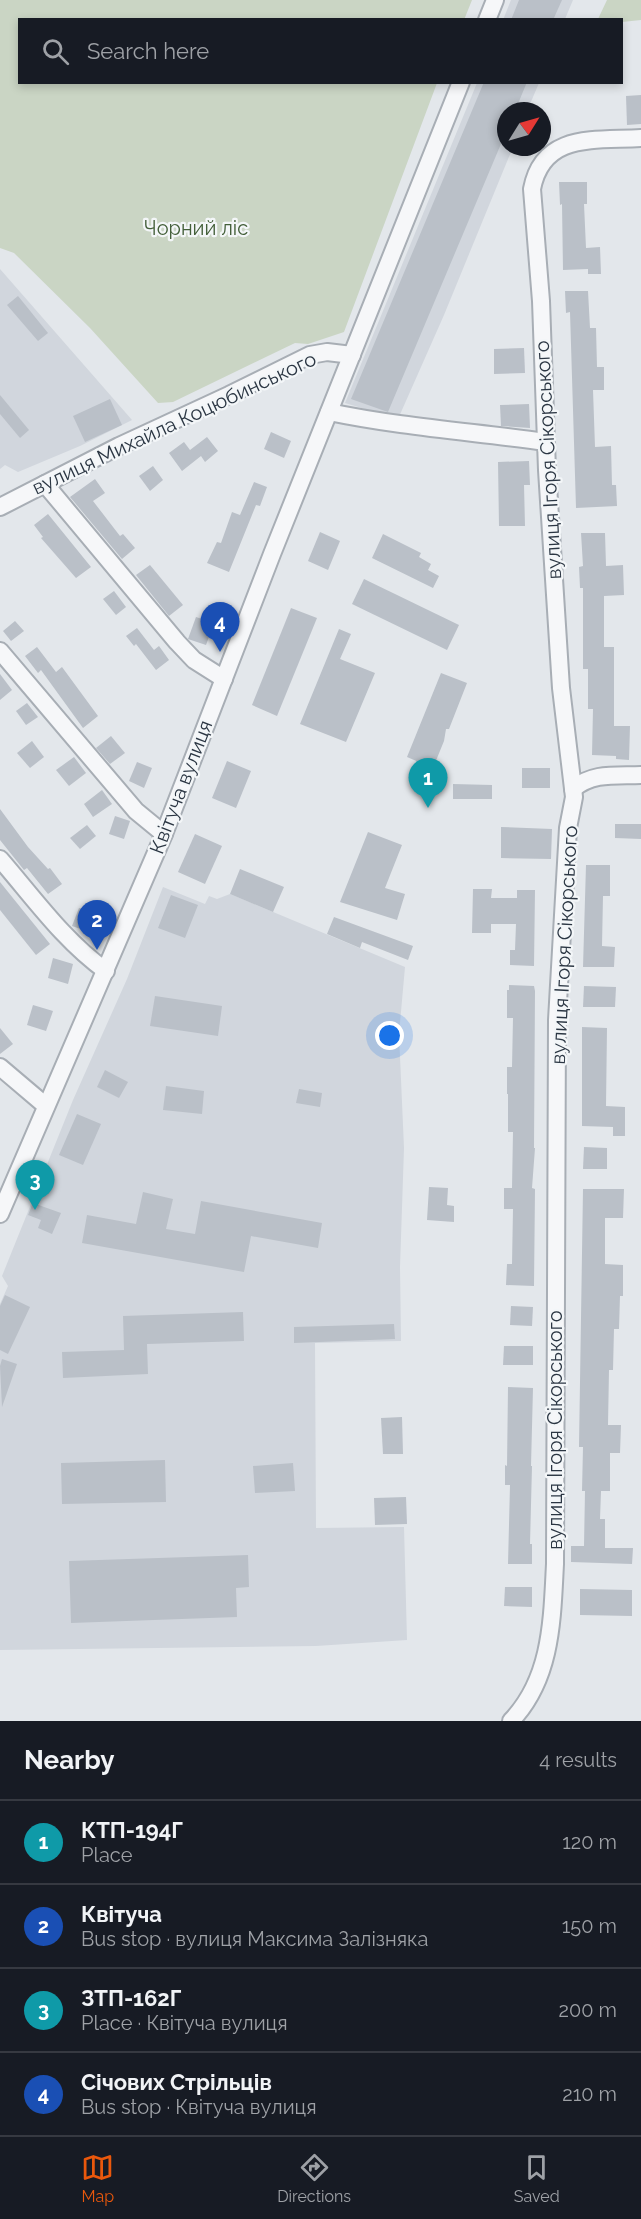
<!DOCTYPE html>
<meta charset="utf-8">
<style>
body{margin:0;font-family:Raleway,sans-serif;background:#20242c;color:#f1f3f6}
.compass{position:absolute;left:497px;top:102px;width:54px;height:54px;border-radius:50%;background:#171b24;box-shadow:0 3px 9px #0003;rotate:53deg}
.you{position:absolute;left:390px;top:1036px;width:21px;height:21px;margin:-15px;border:4px solid #fff;border-radius:50%;background:#1a73e8;box-shadow:0 0 0 9px #1a73e833}
.badge{display:grid;place-items:center;width:39px;height:39px;border-radius:50%;background:#ea580c;color:#fff;font-size:20px;font-weight:700}
.pin{position:absolute;translate:-50% -50px;filter:drop-shadow(0 2px 3px #0008)}
.pin::after{content:'';position:absolute;top:32px;width:21px;height:18px;background:inherit;clip-path:polygon(0 0,100% 0,50% 100%)}
.list{margin:0;padding:0;list-style:none}
h2{display:flex;justify-content:space-between;align-items:center;height:78px;margin:0;padding:0 24px;font-size:26px}
h2 small{font-size:20px;font-weight:400;color:#9ea1a6}
.list li{display:grid;grid-template-columns:39px 1fr auto;gap:18px;align-items:center;box-sizing:border-box;height:84px;padding:0 24px;border-top:2px solid #363941}
.list b{display:block;font-size:22px;white-space:nowrap}
.list p{margin:0;font-size:20px;white-space:nowrap;color:#9ea1a6}
.list em{font-size:20px;font-style:normal;color:#9ea1a6}
.icon{flex:none;width:33px;height:33px;fill:none;stroke:currentColor;stroke-width:2;stroke-linecap:round;stroke-linejoin:round}
.map{position:relative;flex:none;width:641px;height:1721px;overflow:hidden}
.search{position:absolute;background:#171b24;box-shadow:0 3px 9px #0003;left:18px;right:18px;top:18px;height:66px;display:flex;align-items:center;gap:15px;box-sizing:border-box;padding:0 21px;border-radius:0px;color:#9ea1a6;font-size:22px}
.sheet{height:414px;background:#171b24}
nav{display:flex;justify-content:space-around;align-items:center;box-sizing:border-box;height:84px;border-top:2px solid #363941;background:#171b24;font-size:16px;color:#9ea1a6}
nav a{display:grid;justify-items:center;gap:3px}
nav .on{color:#ea580c}
.map>svg:first-child{display:block}
.built{fill:#d1d6dd}
.green{fill:#cad5c4}
.building{fill:#bac0c8}
.lines{fill:none;stroke-linecap:round;stroke-linejoin:round}
.minor-casing{stroke:#a8aeb5;stroke-width:20}
.minor{stroke:#f6f7f9;stroke-width:16}
.labels{text-anchor:middle;stroke-width:4.5;stroke-linejoin:round;paint-order:stroke}
.park-label{font-size:20px;fill:#435f39;stroke:#f3f6f8}
.street-label{font-size:20px;fill:#2b3643;stroke:#f3f6f8}
</style>
<div class="map">
<svg width="641" height="1721" viewBox="0 0 641 1721">
<rect width="100%" height="100%" fill="#e3e7eb"/>
<g class="built">
<polygon points="511,0 573,0 565,19 503,20"/>
<polygon points="477,83 539,83 527,111 506,111 506,147 513,147 444,315 398,419 345,403"/>
<polygon points="0,269 132,420 80,446 18,472 5,465 0,469"/>
<polygon points="163,887 205,904 209,896 217,899 230,894 405,967 399,1034 404,1148 400,1267 401,1341 315,1343 316,1528 404,1527 407,1640 316,1646 0,1650 0,1304 8,1286 2,1276 73,1100 127,979"/>
</g>
<g class="green">
<polygon points="0,0 472,0 464,20 20,20 20,82 437,83 344,332 308,344 295,343 173,402 158,403 90,328 14,253 0,248"/>
<polygon points="607,0 641,0 641,20 622,22 622,20 598,19"/>
</g>
<g class="building">
<polygon points="519,0 562,0 553,20 511,20"/>
<polygon points="484,82 527,82 515,111 506,111 506,132 388,412 385,411 351,399"/>
<polygon points="641,95 641,124 627,125 626,96"/>
<polygon points="559,182 587,182 587,204 584,204 586,248 600,247 601,274 588,274 588,269 563,270 562,204 560,205"/>
<polygon points="565,291 588,291 590,328 596,328 597,367 604,367 604,390 593,390 595,447 611,446 612,485 616,485 617,506 576,508 570,312 566,313"/>
<polygon points="18,296 48,333 38,341 7,305"/>
<polygon points="524,348 525,373 494,374 494,349"/>
<polygon points="0,395 29,430 20,438 0,414"/>
<polygon points="110,399 122,425 85,442 73,416"/>
<polygon points="529,404 530,428 501,426 500,405"/>
<polygon points="271,432 291,441 284,458 264,449"/>
<polygon points="207,437 218,451 205,462 201,456 182,471 169,453 184,442 190,450"/>
<polygon points="529,461 530,485 524,485 525,526 499,526 498,462"/>
<polygon points="153,466 163,480 150,491 139,476"/>
<polygon points="95,479 105,493 93,501 120,536 123,534 135,548 122,559 70,497"/>
<polygon points="254,482 267,487 260,506 256,505 229,572 207,563 217,542 221,543 232,512 240,515"/>
<polygon points="48,514 91,567 76,578 41,538 43,537 34,525"/>
<polygon points="320,532 340,541 328,570 308,561"/>
<polygon points="581,533 605,533 606,566 623,565 624,595 604,596 604,647 614,647 614,726 630,726 629,760 616,759 616,756 592,755 593,709 588,709 588,669 583,669 583,588 580,588 579,567 583,566"/>
<polygon points="383,534 421,553 419,557 431,564 428,570 439,576 433,588 372,558"/>
<polygon points="150,565 183,605 169,616 136,575"/>
<polygon points="364,579 459,625 447,650 352,604"/>
<polygon points="114,591 126,607 116,615 103,599"/>
<polygon points="291,608 317,618 277,716 252,705"/>
<polygon points="196,617 214,623 206,645 188,639"/>
<polygon points="15,621 24,631 11,641 3,631"/>
<polygon points="137,628 154,650 159,646 169,660 156,670 136,644 134,646 126,636"/>
<polygon points="339,629 351,634 340,659 375,673 346,742 300,724"/>
<polygon points="37,647 56,672 62,667 98,716 83,728 41,670 38,673 25,656"/>
<polygon points="441,673 467,683 449,729 446,729 444,741 433,768 407,757"/>
<polygon points="0,674 12,690 0,700"/>
<polygon points="27,703 38,717 26,725 16,711"/>
<polygon points="111,736 125,753 110,764 96,748"/>
<polygon points="32,741 44,757 30,768 17,753"/>
<polygon points="74,757 86,773 69,786 56,770"/>
<polygon points="227,761 251,771 236,808 212,798"/>
<polygon points="137,762 152,768 144,788 129,781"/>
<rect x="522" y="768" width="28" height="20"/>
<polygon points="453,784 492,785 492,799 453,799"/>
<polygon points="102,790 112,804 93,817 84,804"/>
<polygon points="0,809 28,847 48,869 50,868 62,884 48,894 27,868 24,870 0,840"/>
<polygon points="115,816 130,821 124,839 109,834"/>
<polygon points="615,824 641,824 641,839 615,838"/>
<polygon points="87,825 96,836 80,849 70,838"/>
<polygon points="501,827 552,829 551,859 501,858"/>
<polygon points="368,832 402,845 385,888 405,894 397,920 340,902"/>
<polygon points="195,834 222,846 205,884 178,872"/>
<polygon points="586,865 610,865 610,896 603,896 602,946 615,947 614,967 583,967"/>
<polygon points="240,869 284,887 273,912 230,894"/>
<polygon points="0,882 50,944 36,955 0,910"/>
<polygon points="473,889 492,889 491,898 517,898 517,890 535,890 534,966 510,965 510,950 515,950 516,924 491,924 491,933 472,933"/>
<polygon points="171,895 198,905 185,938 158,928"/>
<polygon points="79,908 96,913 89,932 72,926"/>
<polygon points="334,917 413,946 408,960 362,942 360,948 327,934"/>
<polygon points="53,958 73,964 68,984 48,978"/>
<polygon points="509,985 534,986 535,991 534,1148 535,1148 532,1188 535,1189 534,1286 506,1285 507,1264 512,1264 513,1209 504,1209 504,1188 512,1188 513,1132 508,1132 508,1094 507,1094 507,1067 512,1067 513,1018 507,1018 507,990 509,990"/>
<polygon points="584,986 616,987 615,1007 583,1007"/>
<polygon points="155,996 222,1006 218,1036 150,1026"/>
<polygon points="33,1005 53,1011 46,1031 27,1025"/>
<polygon points="582,1027 607,1028 606,1106 625,1107 625,1136 613,1136 613,1127 582,1126"/>
<polygon points="0,1028 13,1044 0,1054"/>
<polygon points="105,1070 128,1082 119,1098 97,1087"/>
<polygon points="166,1086 204,1091 202,1114 163,1110"/>
<polygon points="299,1089 322,1093 320,1107 296,1103"/>
<polygon points="77,1114 101,1124 83,1165 59,1155"/>
<polygon points="584,1147 607,1148 607,1169 583,1169"/>
<polygon points="429,1187 448,1188 447,1205 454,1206 454,1222 427,1220"/>
<polygon points="583,1189 624,1189 623,1218 605,1218 605,1264 623,1265 623,1296 620,1296 619,1329 614,1329 613,1370 609,1370 608,1425 621,1425 620,1453 610,1453 610,1491 601,1491 600,1519 605,1519 605,1548 633,1548 632,1564 571,1562 571,1546 584,1546 585,1491 582,1491 583,1447 579,1447"/>
<polygon points="143,1192 173,1199 166,1229 195,1234 201,1201 322,1223 318,1248 251,1236 244,1272 82,1243 87,1215 136,1224"/>
<polygon points="33,1203 61,1213 52,1234 38,1228 41,1220 28,1215"/>
<polygon points="5,1295 30,1307 8,1354 0,1350 0,1306"/>
<polygon points="511,1306 533,1307 532,1326 510,1325"/>
<polygon points="243,1312 244,1341 147,1344 148,1374 63,1378 62,1352 124,1350 123,1316"/>
<polygon points="394,1324 395,1339 294,1343 294,1327"/>
<polygon points="504,1346 533,1346 533,1365 503,1365"/>
<polygon points="2,1359 17,1364 2,1407 0,1366"/>
<polygon points="508,1387 533,1388 531,1466 532,1466 530,1544 532,1544 532,1564 508,1564 510,1485 505,1485 505,1465 507,1466"/>
<polygon points="402,1417 403,1454 383,1454 381,1418"/>
<polygon points="165,1460 166,1502 62,1504 61,1463"/>
<polygon points="293,1463 295,1491 255,1493 253,1466"/>
<polygon points="406,1497 407,1524 375,1525 374,1498"/>
<polygon points="248,1555 249,1587 236,1588 237,1617 71,1623 69,1561"/>
<polygon points="505,1587 532,1587 532,1607 504,1606"/>
<polygon points="580,1589 632,1590 632,1616 580,1615"/>
</g>
<g class="lines">
<defs>
<g id="minor">
<polyline points="487,20 495,0"/>
<path d="M329 412C401 427 474 432 546 442"/>
<polyline points="45,484 177,642 194,660 224,679"/>
<polyline points="0,507 119,446 229,395 310,355 327,352 352,355"/>
<polyline points="0,651 136,811 164,834"/>
<path d="M573 789C593 772 616 776 641 775"/>
<path d="M0 859C33 897 64 941 106 971"/>
<polyline points="0,1067 46,1106"/>
<polyline points="0,1214 164,834 272,554 461,82"/>
<path d="M511 1721C552 1678 552 1620 555 1564L557 1020 568 828 574 797 561 688 547 470 541 301 532 189C543 132 595 141 641 138"/>
</g>
</defs>
<use href="#minor" class="minor-casing"/>
<use href="#minor" class="minor"/>
</g>
<g class="labels">
<g class="park-label">
<text x="196" y="235">Чорний ліс</text>
</g>
<g class="street-label">
<text transform="translate(174 423) rotate(-25)" y="7">вулиця Михайла Коцюбинського</text>
<text transform="translate(548 460) rotate(-93)" y="7">вулиця Ігоря Сікорського</text>
<text transform="translate(181 787) rotate(-69)" y="7">Квітуча вулиця</text>
<text transform="translate(564 945) rotate(-87)" y="7">вулиця Ігоря Сікорського</text>
<text transform="translate(555 1430) rotate(-90)" y="7">вулиця Ігоря Сікорського</text>
</g>
</g>
</svg>
<svg class="compass" viewBox="-18 -18 36 36"><path d="M0-13l5 13h-10z" fill="#e53935"/><path d="M0 13l5-13h-10z" fill="#9ea1a6"/></svg>
<div class="you"></div>
<div class="pin badge" style="left:428px;top:808px;background:#0f9aa8">1</div>
<div class="pin badge" style="left:97px;top:950px;background:#1a4fb4">2</div>
<div class="pin badge" style="left:35px;top:1210px;background:#0f9aa8">3</div>
<div class="pin badge" style="left:220px;top:652px;background:#1a4fb4">4</div>
<div class="search"><svg class="icon" aria-label="search" viewBox="0 0 24 24"><circle cx="10" cy="10" r="6"/><path d="M15 15l6 6"/></svg>Search here</div>
</div>
<section class="sheet">
<h2>Nearby<small>4 results</small></h2>
<ul class="list">
<li><span class="badge" style="background:#0f9aa8">1</span><div><b>КТП-194Г</b><p>Place</p></div><em>120 m</em></li>
<li><span class="badge" style="background:#1a4fb4">2</span><div><b>Квітуча</b><p>Bus stop · вулиця Максима Залізняка</p></div><em>150 m</em></li>
<li><span class="badge" style="background:#0f9aa8">3</span><div><b>ЗТП-162Г</b><p>Place · Квітуча вулиця</p></div><em>200 m</em></li>
<li><span class="badge" style="background:#1a4fb4">4</span><div><b>Січових Стрільців</b><p>Bus stop · Квітуча вулиця</p></div><em>210 m</em></li>
</ul>
</section>
<nav>
<a class="on"><svg class="icon" aria-label="map" viewBox="0 0 24 24"><path d="M3 6l6-2 6 2 6-2v14l-6 2-6-2-6 2zM9 4v14M15 6v14"/></svg>Map</a>
<a><svg class="icon" aria-label="directions" viewBox="0 0 24 24"><path d="M12 3l9 9-9 9-9-9zM9 14v-3h6M13 9l2 2-2 2"/></svg>Directions</a>
<a><svg class="icon" aria-label="saved" viewBox="0 0 24 24"><path d="M7 4h10v16l-5-4-5 4z"/></svg>Saved</a>
</nav>
